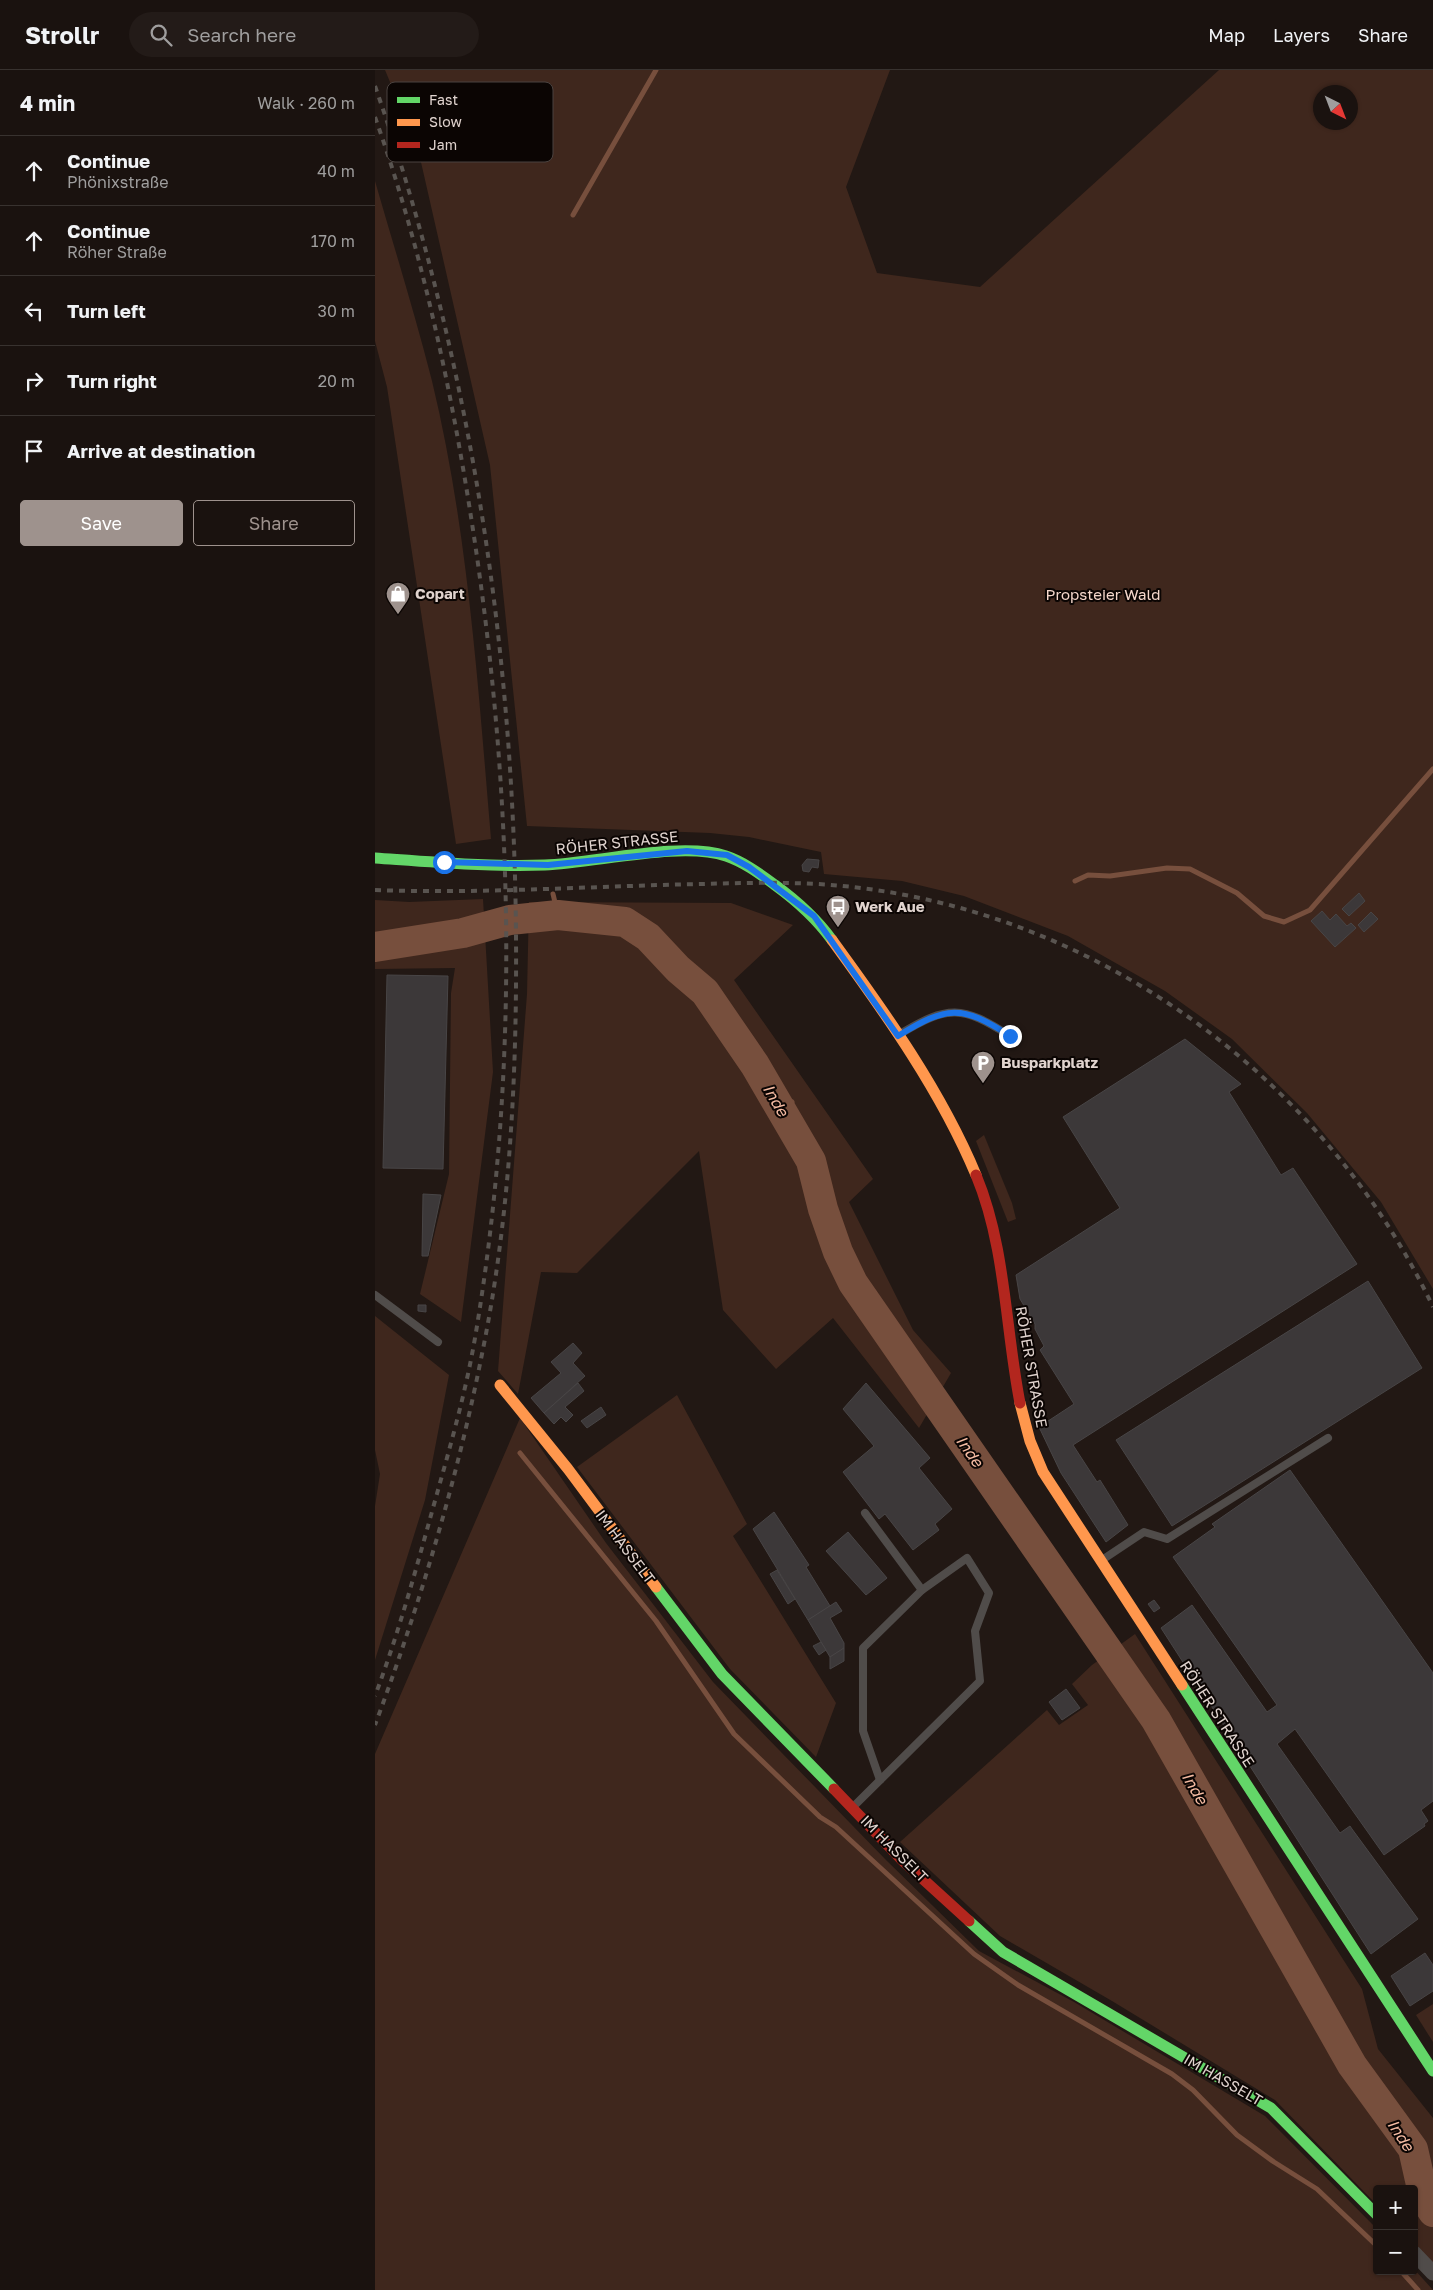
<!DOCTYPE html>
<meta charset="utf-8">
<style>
body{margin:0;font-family:"Golos Text",sans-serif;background:#231b18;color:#f1f3f6}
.controls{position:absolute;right:15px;bottom:15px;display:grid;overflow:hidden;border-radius:5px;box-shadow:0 1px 4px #0004}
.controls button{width:45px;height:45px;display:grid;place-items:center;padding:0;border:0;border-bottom:1px solid #38322f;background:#1a120f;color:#f1f3f6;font:25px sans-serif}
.compass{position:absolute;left:938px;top:15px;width:45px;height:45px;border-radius:50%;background:#1a120f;box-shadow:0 1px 4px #0004;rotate:138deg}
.stop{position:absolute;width:15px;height:15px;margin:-11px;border:4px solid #1a73e8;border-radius:50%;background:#fff}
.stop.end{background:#1a73e8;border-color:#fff;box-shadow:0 1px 5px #0008}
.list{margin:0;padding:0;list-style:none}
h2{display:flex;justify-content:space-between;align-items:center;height:65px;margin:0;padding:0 20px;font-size:21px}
h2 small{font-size:16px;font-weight:400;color:#9f9e9e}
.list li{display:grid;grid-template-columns:32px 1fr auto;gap:15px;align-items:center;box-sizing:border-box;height:70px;padding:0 20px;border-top:1px solid #38322f}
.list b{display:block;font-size:19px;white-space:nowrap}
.list p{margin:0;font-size:16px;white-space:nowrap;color:#9f9e9e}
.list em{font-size:16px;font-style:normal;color:#9f9e9e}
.actions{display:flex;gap:10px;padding:15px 20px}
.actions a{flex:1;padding:11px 0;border:1px solid #9e928d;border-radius:5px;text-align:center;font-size:18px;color:#9e928d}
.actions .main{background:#9e928d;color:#fff}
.icon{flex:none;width:28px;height:28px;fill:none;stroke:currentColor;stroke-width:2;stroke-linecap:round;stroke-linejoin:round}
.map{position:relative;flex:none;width:1058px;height:2220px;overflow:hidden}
header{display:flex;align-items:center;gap:30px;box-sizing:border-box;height:70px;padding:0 25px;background:#1a120f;border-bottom:1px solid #38322f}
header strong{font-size:24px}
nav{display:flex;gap:28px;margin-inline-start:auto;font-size:18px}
.search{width:350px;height:45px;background:#231b18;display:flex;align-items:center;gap:12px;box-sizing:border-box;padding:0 18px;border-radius:28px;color:#9f9e9e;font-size:19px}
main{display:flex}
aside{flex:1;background:#1a120f}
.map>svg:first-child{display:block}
.green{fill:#3f271d;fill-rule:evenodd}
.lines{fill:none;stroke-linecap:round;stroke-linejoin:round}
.stream{stroke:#774f3d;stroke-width:5}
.river{stroke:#774f3d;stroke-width:30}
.building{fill:#3c3839;stroke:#484546}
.lane{stroke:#504c4a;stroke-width:8}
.street{stroke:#504c4a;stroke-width:15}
.fast{stroke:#63d668;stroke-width:11}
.slow{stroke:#ff974d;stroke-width:11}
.jam{stroke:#b3261e;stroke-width:11}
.rail{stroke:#595450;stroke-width:4;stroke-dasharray:6 6;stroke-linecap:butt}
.route{stroke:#1a73e8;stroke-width:6}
.labels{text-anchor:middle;stroke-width:4;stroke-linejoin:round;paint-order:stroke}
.poi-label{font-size:15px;font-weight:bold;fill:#e0d3ce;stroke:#0b0503;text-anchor:start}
.park-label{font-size:15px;fill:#f5d7cb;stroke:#0b0503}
.street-label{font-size:15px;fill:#e0d3ce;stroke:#0b0503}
.water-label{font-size:16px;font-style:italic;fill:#f6bca3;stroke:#0b0503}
.key{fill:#0b0503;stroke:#4b4340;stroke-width:1}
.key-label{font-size:14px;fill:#e0d3ce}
</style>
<header>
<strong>Strollr</strong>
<div class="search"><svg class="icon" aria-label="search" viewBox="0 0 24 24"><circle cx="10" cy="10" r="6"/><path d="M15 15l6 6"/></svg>Search here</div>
<nav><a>Map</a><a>Layers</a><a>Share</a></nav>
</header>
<main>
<aside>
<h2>4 min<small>Walk · 260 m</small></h2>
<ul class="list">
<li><svg class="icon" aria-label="ahead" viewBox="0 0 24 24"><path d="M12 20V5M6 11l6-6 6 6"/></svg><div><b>Continue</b><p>Phönixstraße</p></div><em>40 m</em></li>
<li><svg class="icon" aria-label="ahead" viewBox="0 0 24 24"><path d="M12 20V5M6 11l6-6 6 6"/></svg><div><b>Continue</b><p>Röher Straße</p></div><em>170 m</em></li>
<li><svg class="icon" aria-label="left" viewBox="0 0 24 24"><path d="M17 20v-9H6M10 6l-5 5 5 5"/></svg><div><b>Turn left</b></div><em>30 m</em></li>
<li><svg class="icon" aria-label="right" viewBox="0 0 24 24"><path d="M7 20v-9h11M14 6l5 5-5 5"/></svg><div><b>Turn right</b></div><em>20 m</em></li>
<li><svg class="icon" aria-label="arrive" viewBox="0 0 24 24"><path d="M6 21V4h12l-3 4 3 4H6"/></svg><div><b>Arrive at destination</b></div></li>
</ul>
<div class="actions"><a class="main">Save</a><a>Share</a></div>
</aside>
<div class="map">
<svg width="1058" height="2220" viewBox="0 0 1058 2220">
<rect width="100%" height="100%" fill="#221814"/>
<g class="green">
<path d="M10 0H515L471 117 502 203 605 217 844 0H1058V1219L1006 1132 932 1043 857 969 790 921 693 866 589 826 527 811 449 804 446 782 374 767 335 763 152 756 115 395 43 79ZM946 22H976V52H946Z"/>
<path d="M0 111C19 177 40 244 57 311 93 460 103 616 116 769L81 774 12 317 0 271Z"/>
<polygon points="108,829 118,1002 86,1252 45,1224 74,1104 76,923 80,898 0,899 0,830 34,832"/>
<polygon points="154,832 356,833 418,855 359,910 498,1109 474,1132 538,1260 576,1303 544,1358 458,1248 401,1299 348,1240 324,1081 202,1203 166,1202 143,1324 123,1301 152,924"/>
<polygon points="609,1065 637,1133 641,1149 633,1152 601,1071"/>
<polygon points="0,1246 74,1305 50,1430 0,1590 0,1436 5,1404 0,1380"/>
<polygon points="302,1325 372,1454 358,1466 461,1633 441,1687 355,1599 202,1397"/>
<polygon points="145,1348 231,1473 338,1612 511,1790 604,1881 699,1932 890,2046 1002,2159 1002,2201 1039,2201 1039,2199 1058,2220 0,2220 0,1684"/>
<polygon points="760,1564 987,1919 1003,1979 1058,2048 1058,2193 1039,2174 1039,2119 1002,2119 1002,2135 900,2030 737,1931 625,1866 525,1772 672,1640 684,1655 713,1635 697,1614 717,1595"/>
<polygon points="1058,1934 1058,1972 1041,1945"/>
</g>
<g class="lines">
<g class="stream">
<polyline points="198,145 281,0"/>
<polyline points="700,811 713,805 735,806 792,798 815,799 862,823 889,846 909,852 935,840 1058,699"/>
<polyline points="178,824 183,845"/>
<polyline points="406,1040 417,1032"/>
<polyline points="145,1383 281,1551 359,1664 445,1747 461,1757 599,1884 643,1915 797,2004 818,2020 862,2065 899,2092 942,2119 1002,2176"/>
<polyline points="1026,2201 1043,2220"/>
</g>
<polyline class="river" points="0,877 88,863 135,850 183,845 250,852 273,867 303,899 330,922 380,995 436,1091 448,1139 463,1182 478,1213 781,1650 977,1995 1038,2079 1049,2128 1058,2142"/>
</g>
<g class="building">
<polygon points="432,789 444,790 443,798 437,797 434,802 428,801 427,795"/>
<polygon points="984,823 990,831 974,846 967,839"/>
<polygon points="947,841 955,850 961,844 972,856 976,853 981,858 960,877 936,851"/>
<polygon points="996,842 1003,849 989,862 983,855"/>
<polygon points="12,905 73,906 68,1099 8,1098"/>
<polygon points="810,969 866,1014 854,1022 906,1105 918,1098 982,1194 698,1375 722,1412 725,1410 753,1455 731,1472 686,1403 664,1357 699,1334 665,1280 669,1276 660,1259 660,1254 645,1229 641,1205 745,1138 688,1047"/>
<polygon points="48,1124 66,1125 53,1186 47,1186"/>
<polygon points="993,1211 1047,1298 797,1456 741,1370"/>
<polygon points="43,1235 51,1235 51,1242 43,1241"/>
<polygon points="198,1273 207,1283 198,1293 210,1306 169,1343 156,1328 186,1303 176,1292"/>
<polygon points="203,1313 209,1321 190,1337 198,1345 191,1352 186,1347 179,1354 169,1343"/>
<polygon points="491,1313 555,1388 544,1398 577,1439 560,1454 564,1460 538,1480 510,1444 504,1449 468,1402 499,1376 468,1339"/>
<polygon points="226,1337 231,1345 212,1358 206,1351"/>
<polygon points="915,1400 1058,1603 1058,1731 1046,1740 1053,1751 1049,1754 1050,1756 1009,1785 920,1659 902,1674 965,1763 975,1756 977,1759 1043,1849 996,1884 786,1558 817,1535 892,1642 902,1635 798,1487 840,1457 837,1454"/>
<polygon points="399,1442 434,1495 431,1497 455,1536 433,1550 378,1459"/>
<polygon points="473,1462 512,1508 491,1525 451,1481"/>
<polygon points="402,1500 420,1529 413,1534 395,1504"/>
<polygon points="779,1530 785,1538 779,1542 773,1534"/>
<polygon points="461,1532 467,1541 455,1548 469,1573 469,1578 455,1587 433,1550"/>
<polygon points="446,1572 451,1580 444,1585 438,1576"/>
<polygon points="469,1578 469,1591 455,1599 455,1587"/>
<polygon points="691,1619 705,1638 687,1650 674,1632"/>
<polygon points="1050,1883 1058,1895 1058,1921 1035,1936 1016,1906"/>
</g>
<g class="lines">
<g class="lane">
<path d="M525 964C573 935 587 935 635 966"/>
<polyline points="0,1225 63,1272"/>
<polyline points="727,1490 769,1462 792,1469 953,1368"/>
<polyline points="505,1710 488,1661 488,1578 547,1520"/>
<polyline points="478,1737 605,1611 600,1561 614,1523 592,1488 547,1520 490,1443"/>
</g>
<polyline class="street" points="1039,2183 1058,2203"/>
<g class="fast">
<path d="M0 788C57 792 114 797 170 795 221 793 306 771 351 786 369 792 385 804 400 815 422 831 441 848 457 870"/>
<polyline points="281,1517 347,1604 459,1719"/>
<polyline points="807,1615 1058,2001"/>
<polyline points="594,1851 628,1882 896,2038 1002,2145"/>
</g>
<g class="slow">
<path d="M457 870C511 944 566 1021 601 1105"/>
<polyline points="125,1315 193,1399 281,1517"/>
<polyline points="645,1333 655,1371 668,1402 807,1615"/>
</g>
<g class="jam">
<path d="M601 1105C631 1177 630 1257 645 1333"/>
<polyline points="459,1719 527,1790 594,1851"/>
</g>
<g class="rail">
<path d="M0 16C95 288 139 579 141 866 142 1006 135 1147 107 1284 82 1410 45 1534 0 1655"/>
<path d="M0 47C49 185 80 336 101 480 139 741 144 1007 100 1268 89 1332 70 1394 53 1456 37 1514 21 1570 0 1626"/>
<path d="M0 820C109 824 218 816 326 814 365 813 404 812 443 814 706 830 946 1000 1058 1237"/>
</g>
</g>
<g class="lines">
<path class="route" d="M69 792 173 795 312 781 352 785 374 797 439 846 523 966C572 936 586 934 635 966"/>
</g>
<defs>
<symbol id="shop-pin" viewBox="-11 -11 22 30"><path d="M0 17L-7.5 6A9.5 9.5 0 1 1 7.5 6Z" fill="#9e928d" stroke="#0b0503"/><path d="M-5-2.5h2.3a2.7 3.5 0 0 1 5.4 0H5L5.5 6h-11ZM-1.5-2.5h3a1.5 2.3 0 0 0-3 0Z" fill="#fff"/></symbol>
<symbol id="bus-pin" viewBox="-11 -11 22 30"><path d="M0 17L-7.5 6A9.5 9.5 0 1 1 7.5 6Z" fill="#9e928d" stroke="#0b0503"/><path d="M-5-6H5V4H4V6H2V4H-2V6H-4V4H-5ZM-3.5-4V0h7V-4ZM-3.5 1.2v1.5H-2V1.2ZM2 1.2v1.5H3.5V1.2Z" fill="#fff"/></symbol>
<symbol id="parking-pin" viewBox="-11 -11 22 30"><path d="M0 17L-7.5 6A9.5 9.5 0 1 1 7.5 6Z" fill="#9e928d" stroke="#0b0503"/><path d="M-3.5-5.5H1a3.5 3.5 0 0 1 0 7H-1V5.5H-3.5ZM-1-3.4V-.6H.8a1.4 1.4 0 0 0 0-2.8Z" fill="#fff"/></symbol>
</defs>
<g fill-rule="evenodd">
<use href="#shop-pin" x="9" y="510" width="28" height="38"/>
<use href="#bus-pin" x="449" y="823" width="28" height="38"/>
<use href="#parking-pin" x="594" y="979" width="28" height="38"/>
</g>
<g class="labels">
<g class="poi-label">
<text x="40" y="529">Copart</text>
<text x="480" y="842">Werk Aue</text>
<text x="626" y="998">Busparkplatz</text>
</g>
<g class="park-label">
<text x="728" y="530">Propsteier Wald</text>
</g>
<g class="street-label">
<text transform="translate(242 773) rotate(-6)" y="5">RÖHER STRASSE</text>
<text transform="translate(656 1297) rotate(80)" y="5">RÖHER STRASSE</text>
<text transform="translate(250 1477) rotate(53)" y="5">IM HASSELT</text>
<text transform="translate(842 1644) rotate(57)" y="5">RÖHER STRASSE</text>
<text transform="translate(519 1779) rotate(45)" y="5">IM HASSELT</text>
<text transform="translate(848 2010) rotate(30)" y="5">IM HASSELT</text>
</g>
<g class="water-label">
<text transform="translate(401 1030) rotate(60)" y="6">Inde</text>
<text transform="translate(595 1381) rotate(55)" y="6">Inde</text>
<text transform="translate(820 1718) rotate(60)" y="6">Inde</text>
<text transform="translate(1026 2065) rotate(57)" y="6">Inde</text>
</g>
</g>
<rect x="12" y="12" width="166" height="80" rx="8" class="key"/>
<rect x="22" y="27" width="23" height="6" fill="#63d668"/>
<rect x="22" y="49" width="23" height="7" fill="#ff974d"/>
<rect x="22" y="72" width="23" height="6" fill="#b3261e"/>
<g class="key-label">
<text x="54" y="35">Fast</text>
<text x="54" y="57">Slow</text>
<text x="54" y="80">Jam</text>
</g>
</svg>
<div class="controls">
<button>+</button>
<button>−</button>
</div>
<svg class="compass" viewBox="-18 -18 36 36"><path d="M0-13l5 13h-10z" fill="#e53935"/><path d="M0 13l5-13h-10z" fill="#9f9e9e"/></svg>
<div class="stop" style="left:69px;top:792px"></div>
<div class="stop end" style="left:635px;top:966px"></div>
</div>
</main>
